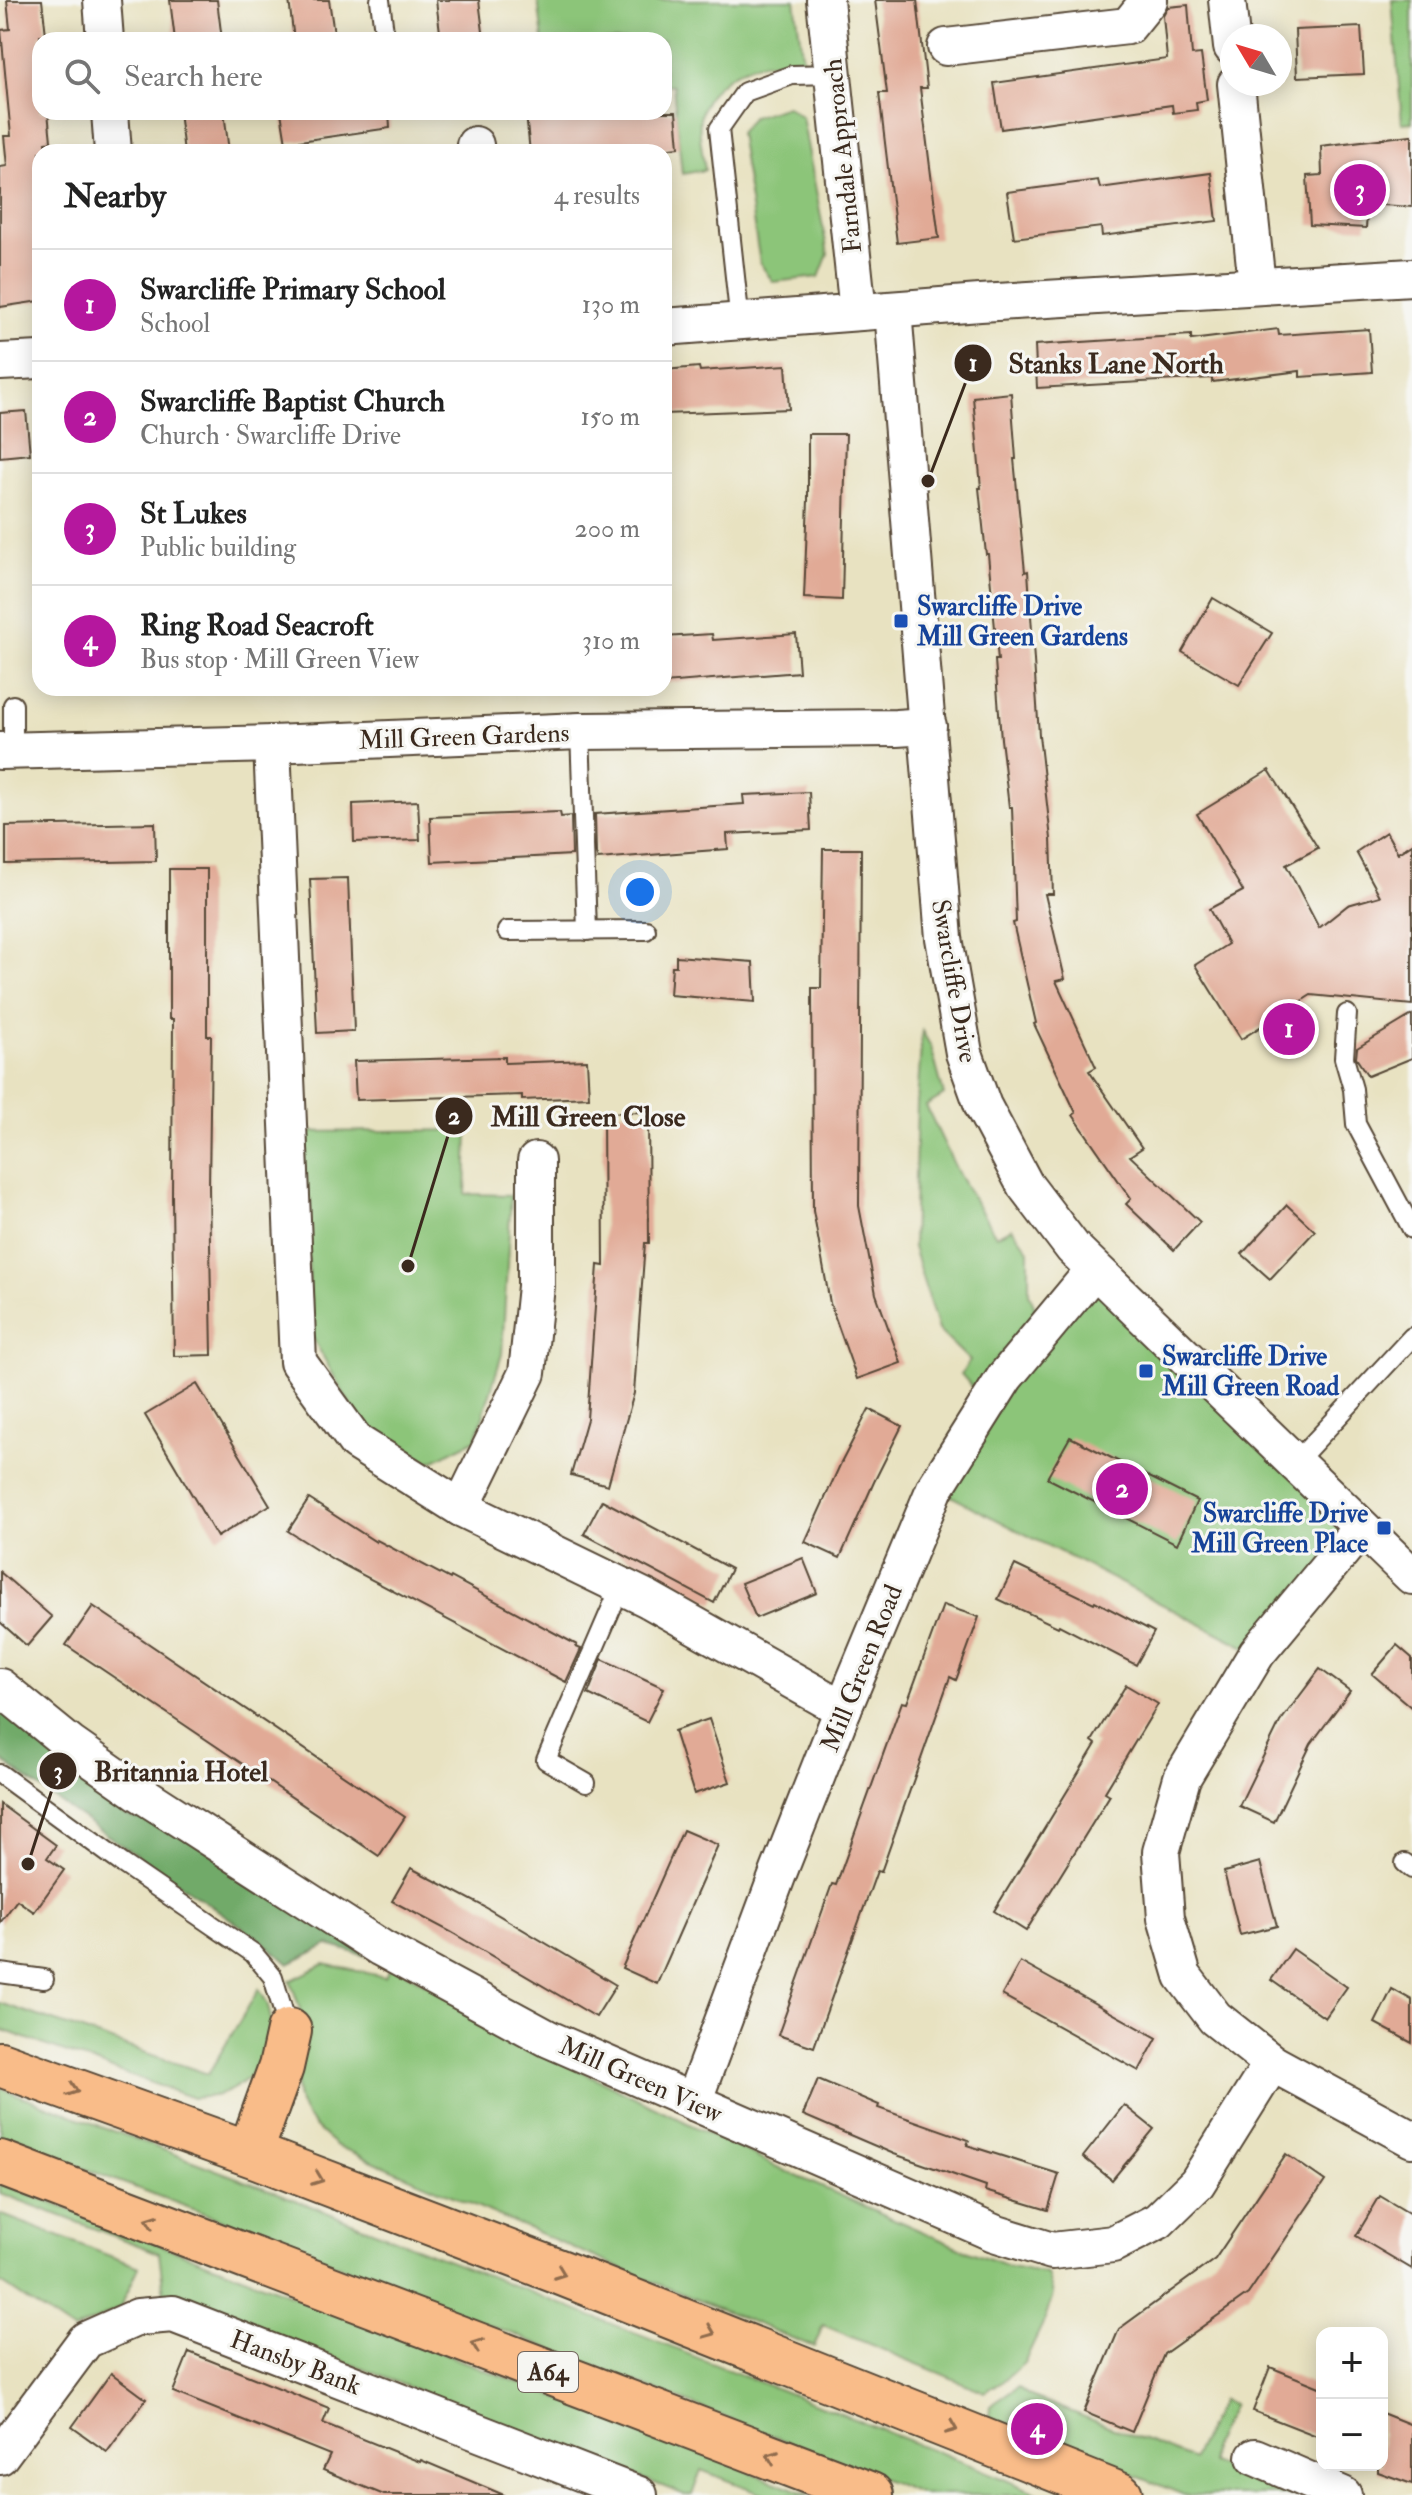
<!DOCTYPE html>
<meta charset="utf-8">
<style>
body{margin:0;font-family:"IM FELL Double Pica",serif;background:#f2f2f2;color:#222}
.controls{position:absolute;right:24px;bottom:24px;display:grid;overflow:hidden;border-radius:16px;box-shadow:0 4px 20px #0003}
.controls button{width:72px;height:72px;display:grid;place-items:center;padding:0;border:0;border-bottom:2px solid #e0e0e0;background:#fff;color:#222;font:40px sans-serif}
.compass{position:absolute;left:1220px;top:24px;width:72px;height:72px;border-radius:50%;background:#fff;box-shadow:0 4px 20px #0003;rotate:308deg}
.you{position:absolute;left:640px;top:892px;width:28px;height:28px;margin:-20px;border:6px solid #fff;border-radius:50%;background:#1a73e8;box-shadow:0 0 0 12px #1a73e833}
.badge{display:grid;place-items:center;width:52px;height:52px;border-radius:50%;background:#b5179e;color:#fff;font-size:26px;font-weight:700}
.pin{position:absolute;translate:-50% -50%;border:4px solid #fff;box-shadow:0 2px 8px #0006}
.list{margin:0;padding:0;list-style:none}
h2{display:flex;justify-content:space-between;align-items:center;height:104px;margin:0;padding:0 32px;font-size:34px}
h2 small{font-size:26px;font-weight:400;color:#767676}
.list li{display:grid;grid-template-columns:52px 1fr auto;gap:24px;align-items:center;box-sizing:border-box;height:112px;padding:0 32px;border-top:2px solid #e0e0e0}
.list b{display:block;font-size:30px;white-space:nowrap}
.list p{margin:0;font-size:26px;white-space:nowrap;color:#767676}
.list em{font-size:26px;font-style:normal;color:#767676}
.icon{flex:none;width:44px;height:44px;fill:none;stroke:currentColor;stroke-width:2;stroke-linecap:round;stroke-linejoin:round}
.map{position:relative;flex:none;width:1412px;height:2495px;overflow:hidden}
.search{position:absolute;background:#fff;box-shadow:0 4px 20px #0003;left:32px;top:32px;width:640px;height:88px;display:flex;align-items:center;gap:20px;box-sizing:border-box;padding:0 28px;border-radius:24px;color:#767676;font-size:30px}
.panel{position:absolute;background:#fff;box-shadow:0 4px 20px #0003;left:32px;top:144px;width:640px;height:552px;border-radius:24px}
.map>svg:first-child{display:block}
.green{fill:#8cc579;stroke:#64784c;stroke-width:2}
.forest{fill:#71aa69;stroke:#566a44;stroke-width:2}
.building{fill:#e1aa96}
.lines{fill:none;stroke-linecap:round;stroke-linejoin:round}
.service-casing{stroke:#554636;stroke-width:22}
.minor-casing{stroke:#554636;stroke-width:40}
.trunk-casing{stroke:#554636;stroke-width:48}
.service{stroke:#fff;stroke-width:18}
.minor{stroke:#fff;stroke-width:36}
.trunk{stroke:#f9bc89;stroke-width:44}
.oneway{stroke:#906c4e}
.transit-dot{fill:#1a4fb4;stroke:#f6f6f2;stroke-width:3}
.labels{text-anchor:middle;stroke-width:6;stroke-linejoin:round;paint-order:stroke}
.shield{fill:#f6f6f2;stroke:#73675e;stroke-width:2}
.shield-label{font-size:24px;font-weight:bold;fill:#3b2a1e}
.street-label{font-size:26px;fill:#3b2a1e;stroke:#f6f6f2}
.transit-label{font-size:26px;font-weight:bold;fill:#164399;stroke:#f6f6f2;text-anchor:start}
.leader{fill:none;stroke:#3b2a1e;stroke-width:3}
.callout-dot{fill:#3b2a1e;stroke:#f6f6f2;stroke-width:3}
.mark-label{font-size:24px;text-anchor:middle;font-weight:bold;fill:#fff}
.callout-label{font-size:28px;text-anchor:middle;font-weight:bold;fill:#3b2a1e;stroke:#f6f6f2;stroke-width:6;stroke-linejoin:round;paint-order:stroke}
</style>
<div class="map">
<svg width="1412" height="2495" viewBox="0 0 1412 2495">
<rect width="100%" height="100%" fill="#f6f6f2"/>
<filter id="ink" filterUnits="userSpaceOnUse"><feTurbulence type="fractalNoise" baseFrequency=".0125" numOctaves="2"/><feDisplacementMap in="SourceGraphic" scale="16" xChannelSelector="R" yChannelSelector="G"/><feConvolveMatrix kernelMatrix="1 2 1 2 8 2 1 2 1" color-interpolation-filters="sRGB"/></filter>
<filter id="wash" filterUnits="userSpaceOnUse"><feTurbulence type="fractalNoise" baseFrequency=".006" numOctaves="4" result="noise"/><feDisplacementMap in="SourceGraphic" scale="32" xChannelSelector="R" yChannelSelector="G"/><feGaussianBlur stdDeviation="1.8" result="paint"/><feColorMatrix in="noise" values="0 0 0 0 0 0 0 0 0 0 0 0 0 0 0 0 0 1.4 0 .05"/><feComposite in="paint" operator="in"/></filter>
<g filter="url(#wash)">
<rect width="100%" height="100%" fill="#e8e2c1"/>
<g class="green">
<path d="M538 0H795L804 69C794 65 784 61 773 62 743 63 709 83 701 114 697 131 703 153 705 170L682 174 673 85H664V40H543Z"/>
<polygon points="1392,0 1412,0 1412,122 1402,123"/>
<polygon points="787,106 802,117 828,254 819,277 773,282 760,263 739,133 752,117"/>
<polygon points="922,1031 931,1047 944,1095 926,1106 959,1175 996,1236 1012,1228 1029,1250 1029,1293 1037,1312 973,1388 961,1374 970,1361 938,1330 913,1247 917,1103"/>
<polygon points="468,1130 466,1194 511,1195 502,1354 476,1439 430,1462 360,1422 312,1337 302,1132"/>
<polygon points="1094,1270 1361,1528 1257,1653 935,1488"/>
<path d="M324 1964 385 1977 393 1965 545 2053 783 2170 955 2246 1011 2267 1047 2274 1053 2294 1046 2317 1024 2363 1007 2378 985 2392 823 2325 814 2347 636 2275 337 2146C323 2134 307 2122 300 2104 291 2086 301 2055 303 2036 304 2016 297 1999 290 1981Z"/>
<path d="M259 1989C262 1994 266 2000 268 2006 279 2043 255 2084 218 2095 211 2097 202 2097 193 2098L0 2029V2003L208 2074Z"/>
<polygon points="0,2088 293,2199 953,2458 1042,2495 924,2495 214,2217 0,2137"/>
<polygon points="0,2183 810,2495 767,2495 701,2470 692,2495 685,2495 195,2303 165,2302 159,2253 0,2193"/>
<polygon points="0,2214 139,2267 120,2308 73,2331 0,2282"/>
<polygon points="1018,2387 1028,2395 1193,2459 1221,2400 1233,2405 1212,2445 1211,2463 1307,2495 1184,2495 989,2417 990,2406"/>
</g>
<path class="forest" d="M0 1698 109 1793C116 1815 134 1824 156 1816L370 1957 328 1945 289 1964 260 1939 70 1810 0 1759Z"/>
<g id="blocks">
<g class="building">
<polygon points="7,0 42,0 46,35 40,36 40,112 48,112 51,141 46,142 47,152 40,152 40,201 35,201 40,247 40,301 0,307 0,167 7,166 4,136 11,136 1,30 10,29"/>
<polygon points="170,0 217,0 222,40 175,40"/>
<polygon points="289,0 329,0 335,40 294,40"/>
<polygon points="436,0 479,0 484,40 441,40"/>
<polygon points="875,0 917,0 927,88 920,88 939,238 897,243 879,93 887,93"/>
<polygon points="1188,5 1192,55 1201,54 1207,100 1196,102 1197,110 1173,113 1172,105 1001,129 994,83 1167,59 1163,16 1168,7"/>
<polygon points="1361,27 1364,74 1297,77 1295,30"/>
<polygon points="179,112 224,112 229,152 184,152"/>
<polygon points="281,112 389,112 390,128 286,143"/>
<polygon points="546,112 676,112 679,147 636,152 530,152 526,114"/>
<polygon points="1412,135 1412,207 1368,204 1366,228 1310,225 1307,176 1322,175 1321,146"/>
<polygon points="1211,173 1217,221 1102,236 1101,227 1014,238 1007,192 1098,180 1100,188"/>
<polygon points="1278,329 1279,335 1369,329 1372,372 1300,377 1300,371 1212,382 1212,378 1037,388 1035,345 1191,335 1191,340"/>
<polygon points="786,365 789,409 664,414 664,370 699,367 700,371"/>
<polygon points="1011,393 1016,459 1014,459 1025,572 1028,571 1039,735 1051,839 1053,894 1045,894 1065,979 1056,981 1096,1067 1089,1071 1142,1148 1130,1156 1200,1222 1174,1250 1126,1204 1131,1199 1073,1115 1076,1113 1034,1024 1036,1023 1013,923 1016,922 1012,807 1009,807 1001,739 995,660 998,660 988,554 986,554 979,488 981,488 973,397"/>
<polygon points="26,411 30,454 0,457 0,413"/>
<polygon points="808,434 846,434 842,600 804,598 808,500"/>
<polygon points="1213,598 1272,633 1239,685 1182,652"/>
<polygon points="712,634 713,640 796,634 799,672 664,683 664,637"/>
<polygon points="1269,770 1318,848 1286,865 1319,928 1348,905 1380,896 1356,852 1386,832 1398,853 1412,844 1412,1005 1311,995 1241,1039 1195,965 1228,944 1209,909 1243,891 1197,814"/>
<polygon points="809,792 811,830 727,834 728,849 598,859 596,854 595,814 744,804 743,795"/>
<polygon points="418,801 420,840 354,842 353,804"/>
<polygon points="560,812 561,817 571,816 572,855 432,862 430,817"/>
<polygon points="155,823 156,861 6,864 6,826"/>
<polygon points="823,849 861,849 859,1206 876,1294 901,1363 857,1379 830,1303 813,1211 812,988 821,988"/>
<polygon points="169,869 207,869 207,1036 211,1036 209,1188 212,1355 174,1356 172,1197 173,1019 169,1019"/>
<polygon points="348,878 354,1031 317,1033 310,879"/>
<polygon points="676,956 753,962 755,1002 670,995 672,966 676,966"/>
<polygon points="1412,1015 1412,1058 1368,1076 1356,1058 1357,1048"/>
<polygon points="505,1057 505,1063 587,1060 589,1097 522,1100 522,1095 356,1100 354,1061"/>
<polygon points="648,1112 649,1243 645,1243 634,1393 608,1485 571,1475 587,1419 598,1265 604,1266 603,1113"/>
<polygon points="1287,1205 1315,1231 1270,1279 1242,1254"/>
<polygon points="197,1384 270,1505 217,1537 145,1415"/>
<polygon points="869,1409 902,1426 874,1482 840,1558 805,1542 840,1465"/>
<polygon points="1070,1437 1197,1501 1177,1544 1047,1478"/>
<polygon points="309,1499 376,1542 377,1540 450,1579 451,1577 577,1645 576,1647 581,1649 566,1682 334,1560 288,1531"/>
<polygon points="602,1500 731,1569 714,1603 584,1534"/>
<polygon points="803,1558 817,1593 756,1618 741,1583"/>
<polygon points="1015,1565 1094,1603 1095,1601 1154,1632 1136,1665 1059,1625 1058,1627 998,1599"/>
<polygon points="0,1572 52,1617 27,1646 0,1622"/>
<polygon points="943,1605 979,1617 956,1680 950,1677 881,1872 877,1871 814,2047 778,2035 832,1884 836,1885 902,1702 907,1703"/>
<polygon points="93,1606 405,1817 379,1856 66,1645"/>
<polygon points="1397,1645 1412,1658 1412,1708 1372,1674"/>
<polygon points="602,1659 664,1688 647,1722 588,1694"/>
<polygon points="1320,1669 1350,1691 1311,1744 1274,1822 1239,1806 1280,1722"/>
<polygon points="1126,1685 1158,1704 1105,1792 1110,1795 1026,1931 994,1911 1096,1744 1092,1741"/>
<polygon points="709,1719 730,1782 694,1794 674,1731"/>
<polygon points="0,1804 56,1845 47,1858 64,1870 34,1912 17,1900 0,1923"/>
<polygon points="683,1830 718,1845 657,1984 622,1968"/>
<polygon points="1260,1862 1277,1926 1240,1935 1224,1872"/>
<polygon points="411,1868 485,1907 616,1985 596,2017 451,1932 392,1901"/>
<polygon points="1293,1949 1347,1987 1325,2018 1271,1980"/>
<polygon points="1020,1962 1157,2038 1139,2071 1002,1995"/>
<polygon points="1392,1989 1412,2000 1412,2043 1375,2023"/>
<polygon points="818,2079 879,2105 878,2108 969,2140 967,2145 1059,2174 1048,2210 985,2191 986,2186 894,2154 803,2115"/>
<polygon points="1124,2105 1154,2129 1112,2180 1083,2157"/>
<polygon points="1286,2154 1325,2181 1248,2294 1164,2354 1132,2432 1084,2412 1119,2329 1215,2259"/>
<polygon points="1380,2196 1412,2215 1412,2269 1356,2236"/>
<polygon points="189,2352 329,2408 323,2423 420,2462 421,2460 504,2495 384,2495 323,2470 330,2455 173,2392"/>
<polygon points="1270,2367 1322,2388 1322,2438 1253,2411"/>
<polygon points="111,2373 146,2399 107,2452 72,2427"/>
<polygon points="1382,2413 1412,2425 1412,2484 1378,2472 1378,2465 1382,2465"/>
</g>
</g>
</g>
<g filter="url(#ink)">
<use href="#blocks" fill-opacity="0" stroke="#554636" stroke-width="2"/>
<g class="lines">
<defs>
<g id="service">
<polyline points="380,0 385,40"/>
<polyline points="740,323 719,129 745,92 792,75 834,74"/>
<polyline points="580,731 587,931"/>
<polyline points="13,751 13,705"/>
<polyline points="507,931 646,930"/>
<polyline points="1347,1014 1344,1058 1353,1089 1356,1124 1412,1229"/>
<polyline points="1294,1464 1412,1337"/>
<polyline points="0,1774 123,1864 253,1953 273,1977 289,2031"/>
<polyline points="586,1783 546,1760 621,1586"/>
<polyline points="1405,1863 1412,1869"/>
<polyline points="0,1973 44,1979"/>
</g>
<g id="minor">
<polyline points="102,0 105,40"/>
<polyline points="825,0 858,312"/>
<polyline points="1227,0 1232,47"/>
<polyline points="946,47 1128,26 1149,0"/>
<polyline points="1236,84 1257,285"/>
<polyline points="110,112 113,152"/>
<polyline points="475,145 476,152"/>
<polyline points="893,310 944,938 964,1053 983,1106 1025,1185 1073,1248 1412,1576"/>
<polyline points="664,327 980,303 1412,277"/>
<polyline points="0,362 40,360"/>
<polyline points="272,744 298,1362 356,1442 461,1508 648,1599 843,1709"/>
<polyline points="0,751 272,744 580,731 896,728 928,726"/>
<polyline points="461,1508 527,1373 536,1286 536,1161"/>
<polyline points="1361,1528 1257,1653 1182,1778 1161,1852 1166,1918 1183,1976 1215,2018 1272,2063 1412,2139"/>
<polyline points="0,1687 70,1744 137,1791 381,1948 549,2039 994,2233 1052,2251 1113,2244 1158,2221 1197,2183 1272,2063"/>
<polyline points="693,2102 779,1871 843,1709 935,1488 1005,1377 1094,1270"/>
<polyline points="0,2456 86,2340 138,2317 173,2314 639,2495"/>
<polyline points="1255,2457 1343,2495"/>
</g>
<g id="trunk">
<polyline points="0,2064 259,2157 562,2273 1120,2495"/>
<polyline points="250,2153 281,2067 289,2031"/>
<polyline points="0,2163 871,2495"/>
</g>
</defs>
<use href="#service" class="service-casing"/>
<use href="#minor" class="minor-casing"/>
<use href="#trunk" class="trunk-casing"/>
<use href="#service" class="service"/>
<use href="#minor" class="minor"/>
<use href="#trunk" class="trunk"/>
</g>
<defs><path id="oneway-chevron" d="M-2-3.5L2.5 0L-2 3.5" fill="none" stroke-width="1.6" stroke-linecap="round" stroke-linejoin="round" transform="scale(2)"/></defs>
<g class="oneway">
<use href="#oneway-chevron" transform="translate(73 2090) rotate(20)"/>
<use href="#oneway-chevron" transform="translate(318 2179) rotate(21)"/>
<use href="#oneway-chevron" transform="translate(151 2221) rotate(-159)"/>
<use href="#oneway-chevron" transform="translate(560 2273) rotate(21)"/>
<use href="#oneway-chevron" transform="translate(710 2332) rotate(22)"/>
<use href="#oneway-chevron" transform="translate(477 2345) rotate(-159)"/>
<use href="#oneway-chevron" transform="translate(952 2428) rotate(22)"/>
<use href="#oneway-chevron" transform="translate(772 2457) rotate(-159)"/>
</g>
</g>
<g class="transit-dot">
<rect x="893" y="613" width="16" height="16" rx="4"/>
<rect x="1138" y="1363" width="16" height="16" rx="4"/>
<rect x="1376" y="1520" width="16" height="16" rx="4"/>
</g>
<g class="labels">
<rect class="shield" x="518" y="2352" width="60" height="40" rx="6"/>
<g class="shield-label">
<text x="548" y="2380">A64</text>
</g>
<g class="street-label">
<text transform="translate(842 156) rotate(-96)" y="9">Farndale Approach</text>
<text transform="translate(464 736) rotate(-2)" y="9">Mill Green Gardens</text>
<text transform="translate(955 981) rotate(80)" y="9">Swarcliffe Drive</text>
<text transform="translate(861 1668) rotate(-68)" y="9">Mill Green Road</text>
<text transform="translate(641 2079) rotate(24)" y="9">Mill Green View</text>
<text transform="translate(296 2362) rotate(21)" y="9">Hansby Bank</text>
</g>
<g class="transit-label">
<text x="917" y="615">Swarcliffe Drive<tspan x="917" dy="30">Mill Green Gardens</tspan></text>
<text x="1162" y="1365">Swarcliffe Drive<tspan x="1162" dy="30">Mill Green Road</tspan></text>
<text x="1368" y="1522" text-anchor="end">Swarcliffe Drive<tspan x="1368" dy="30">Mill Green Place</tspan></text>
</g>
</g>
<path class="leader" d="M928 481L973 363M408 1266L454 1116M28 1864L58 1771"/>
<g class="callout-dot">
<circle cx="928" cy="481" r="8"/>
<circle cx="408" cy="1266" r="8"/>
<circle cx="28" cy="1864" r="8"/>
<circle cx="973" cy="363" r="20"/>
<circle cx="454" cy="1116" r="20"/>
<circle cx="58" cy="1771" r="20"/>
</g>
<g class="mark-label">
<text x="973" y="371">1</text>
<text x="454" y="1124">2</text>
<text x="58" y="1779">3</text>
</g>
<g class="callout-label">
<text x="1116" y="373">Stanks Lane North</text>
<text x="588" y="1126">Mill Green Close</text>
<text x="181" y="1781">Britannia Hotel</text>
</g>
</svg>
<div class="controls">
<button>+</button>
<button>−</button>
</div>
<svg class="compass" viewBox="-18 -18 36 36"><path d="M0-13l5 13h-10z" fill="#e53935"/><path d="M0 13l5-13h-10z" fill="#767676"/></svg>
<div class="you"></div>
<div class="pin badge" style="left:1289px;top:1029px">1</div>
<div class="pin badge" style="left:1122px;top:1489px">2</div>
<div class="pin badge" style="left:1360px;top:190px">3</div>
<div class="pin badge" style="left:1037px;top:2429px">4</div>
<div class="search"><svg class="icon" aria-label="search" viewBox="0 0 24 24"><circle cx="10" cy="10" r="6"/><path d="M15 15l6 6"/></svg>Search here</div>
<section class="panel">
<h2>Nearby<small>4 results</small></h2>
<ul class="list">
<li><span class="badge">1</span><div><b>Swarcliffe Primary School</b><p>School</p></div><em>130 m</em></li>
<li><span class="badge">2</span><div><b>Swarcliffe Baptist Church</b><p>Church · Swarcliffe Drive</p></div><em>150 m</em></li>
<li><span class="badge">3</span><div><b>St Lukes</b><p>Public building</p></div><em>200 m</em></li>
<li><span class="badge">4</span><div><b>Ring Road Seacroft</b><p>Bus stop · Mill Green View</p></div><em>310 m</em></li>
</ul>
</section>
</div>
